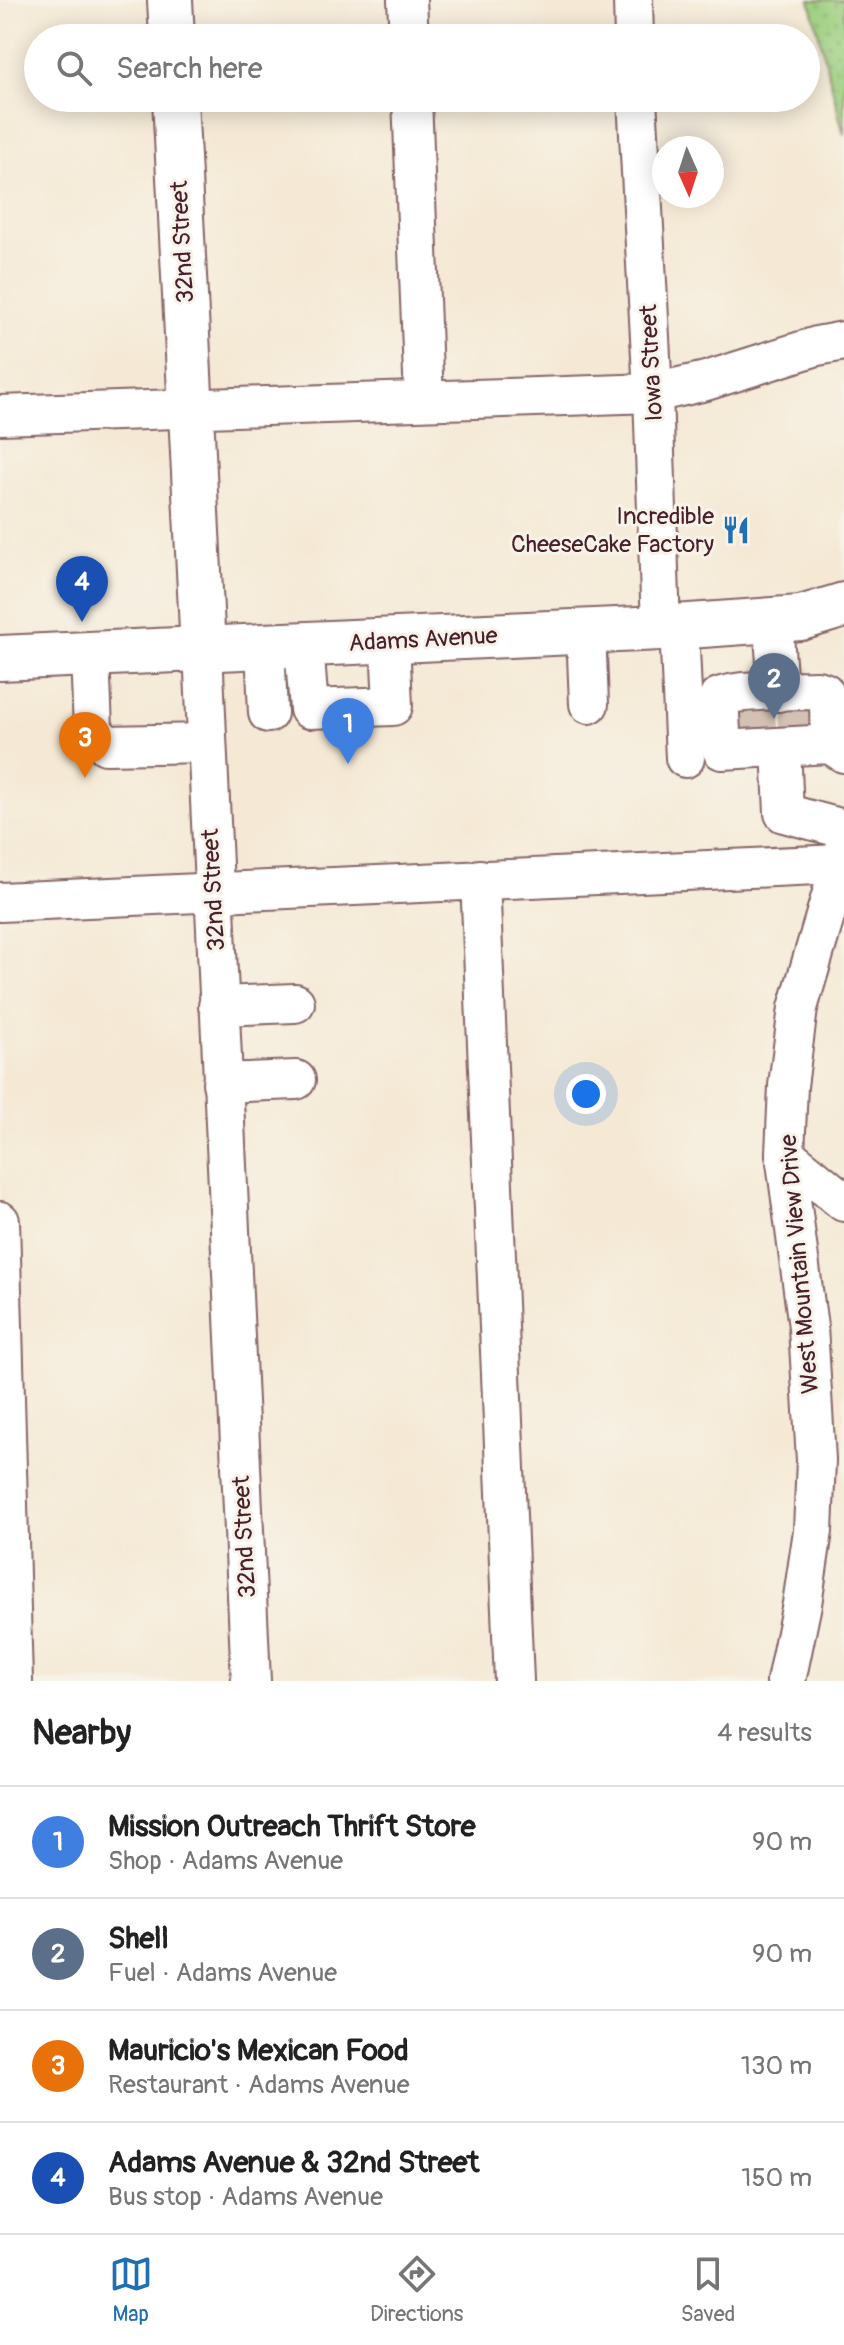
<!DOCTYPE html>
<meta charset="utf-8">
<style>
body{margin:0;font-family:Pangolin,sans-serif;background:#f6f6f6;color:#222}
.compass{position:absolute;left:652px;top:136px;width:72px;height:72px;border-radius:50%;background:#fff;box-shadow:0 4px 20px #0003;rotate:177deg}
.you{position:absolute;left:586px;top:1094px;width:28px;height:28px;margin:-20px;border:6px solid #fff;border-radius:50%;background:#1a73e8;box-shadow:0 0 0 12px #1a73e833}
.badge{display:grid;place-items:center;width:52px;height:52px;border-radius:50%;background:#1f6fb2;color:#fff;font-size:26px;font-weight:700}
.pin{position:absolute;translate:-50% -66px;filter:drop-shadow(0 2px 4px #0008)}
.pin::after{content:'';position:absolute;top:42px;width:28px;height:24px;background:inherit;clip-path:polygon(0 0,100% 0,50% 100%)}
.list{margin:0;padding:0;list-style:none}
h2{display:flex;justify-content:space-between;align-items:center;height:104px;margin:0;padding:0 32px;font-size:34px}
h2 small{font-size:26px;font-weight:400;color:#767676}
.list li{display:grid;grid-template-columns:52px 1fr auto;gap:24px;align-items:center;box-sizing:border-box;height:112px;padding:0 32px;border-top:2px solid #e0e0e0}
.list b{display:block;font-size:30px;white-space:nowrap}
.list p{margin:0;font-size:26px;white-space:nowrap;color:#767676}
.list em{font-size:26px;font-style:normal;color:#767676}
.icon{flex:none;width:44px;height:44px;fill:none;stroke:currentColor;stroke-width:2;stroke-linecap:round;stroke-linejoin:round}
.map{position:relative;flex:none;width:844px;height:1681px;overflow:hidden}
.search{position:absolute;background:#fff;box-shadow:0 4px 20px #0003;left:24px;right:24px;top:24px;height:88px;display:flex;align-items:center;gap:20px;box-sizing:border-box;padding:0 28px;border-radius:44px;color:#767676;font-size:30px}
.sheet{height:552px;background:#fff}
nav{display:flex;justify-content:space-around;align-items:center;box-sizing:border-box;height:112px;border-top:2px solid #e0e0e0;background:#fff;font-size:22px;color:#767676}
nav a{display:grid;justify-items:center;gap:4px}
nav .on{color:#1f6fb2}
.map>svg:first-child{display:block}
.grass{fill:url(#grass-dots);stroke:#727654;stroke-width:2}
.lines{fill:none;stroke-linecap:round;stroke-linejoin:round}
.minor-tunnel{stroke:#d3c1b3;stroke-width:38;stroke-dasharray:38 19;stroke-linecap:butt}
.minor-casing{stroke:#866666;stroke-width:42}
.major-casing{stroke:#866666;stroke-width:48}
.minor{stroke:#fff;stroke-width:38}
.major{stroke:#fff;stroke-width:44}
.labels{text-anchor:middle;stroke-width:6;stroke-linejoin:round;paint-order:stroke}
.street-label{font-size:24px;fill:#4a1f2b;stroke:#f7f3e8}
.poi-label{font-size:24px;fill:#4a1f2b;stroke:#f7f3e8;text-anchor:end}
</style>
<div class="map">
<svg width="844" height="1681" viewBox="0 0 844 1681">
<defs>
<pattern id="grass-dots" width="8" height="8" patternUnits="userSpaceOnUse" patternTransform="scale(2)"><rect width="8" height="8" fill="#9acd7d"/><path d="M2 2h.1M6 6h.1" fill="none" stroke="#86b06c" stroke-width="1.8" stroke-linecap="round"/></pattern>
</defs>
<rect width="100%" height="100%" fill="#f7f3e8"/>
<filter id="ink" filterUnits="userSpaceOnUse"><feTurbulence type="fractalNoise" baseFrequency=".0125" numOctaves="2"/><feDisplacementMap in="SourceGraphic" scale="16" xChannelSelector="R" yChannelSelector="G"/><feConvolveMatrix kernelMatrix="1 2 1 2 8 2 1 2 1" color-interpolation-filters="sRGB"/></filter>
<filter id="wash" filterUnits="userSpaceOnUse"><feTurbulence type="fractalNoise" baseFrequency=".006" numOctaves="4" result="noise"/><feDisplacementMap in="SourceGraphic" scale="32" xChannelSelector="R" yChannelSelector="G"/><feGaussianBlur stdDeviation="1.8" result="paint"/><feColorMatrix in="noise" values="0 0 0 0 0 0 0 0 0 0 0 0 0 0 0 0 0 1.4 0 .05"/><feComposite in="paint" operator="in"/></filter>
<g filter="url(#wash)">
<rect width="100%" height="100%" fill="#f5e9d5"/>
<polygon class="grass" points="810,0 844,0 844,135"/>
</g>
<g filter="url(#ink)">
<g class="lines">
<g class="minor-tunnel">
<polyline points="796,698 797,728"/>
<polyline points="755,700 757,728"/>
</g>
<defs>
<g id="minor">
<polyline points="407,0 409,38"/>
<polyline points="633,0 634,38"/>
<polyline points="412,98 424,400"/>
<polyline points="637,98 653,393 661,628"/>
<polyline points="0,415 653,393 706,381 817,346 844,341"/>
<polyline points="773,620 778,692"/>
<polyline points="679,627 685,758"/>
<polyline points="586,631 589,704"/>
<polyline points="304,645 309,709 393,706 390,641"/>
<polyline points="265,647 268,713"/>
<polyline points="203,650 251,1681"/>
<polyline points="90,655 93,730 106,745 206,743"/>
<path d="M830 744 829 702 824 692 817 690C792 691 741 688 719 697L722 750 830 744 844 753"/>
<polyline points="781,747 784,813 844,829"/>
<polyline points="480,879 514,1681"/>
<polyline points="0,902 839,864"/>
<polyline points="218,1006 295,1003"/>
<polyline points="222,1083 296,1080"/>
<polyline points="785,1154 844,1202"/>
<polyline points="0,1221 13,1681"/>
<polyline points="786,1681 802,1604 813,1531 816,1460 808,1327 785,1154 788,1086 798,1008 844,852"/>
</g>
<g id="major">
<polyline points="170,0 172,38"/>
<polyline points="175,98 203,650"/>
<polyline points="0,658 661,628 801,618 844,605"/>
</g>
</defs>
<use href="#minor" class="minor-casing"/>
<use href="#major" class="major-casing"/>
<use href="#minor" class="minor"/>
<use href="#major" class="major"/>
</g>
</g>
<defs>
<symbol id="restaurant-bare" viewBox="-9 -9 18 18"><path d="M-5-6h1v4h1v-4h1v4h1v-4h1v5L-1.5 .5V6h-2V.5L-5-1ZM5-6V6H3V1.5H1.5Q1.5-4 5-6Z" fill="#1f6fb2" stroke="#f7f3e8" stroke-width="2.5" paint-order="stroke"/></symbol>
</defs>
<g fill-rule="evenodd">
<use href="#restaurant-bare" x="716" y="510" width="40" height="40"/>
</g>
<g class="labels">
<g class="street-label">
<text transform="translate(182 242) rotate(-93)" y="8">32nd Street</text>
<text transform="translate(651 363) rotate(-93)" y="8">Iowa Street</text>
<text transform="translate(423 639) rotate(-3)" y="8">Adams Avenue</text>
<text transform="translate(213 890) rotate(-93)" y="8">32nd Street</text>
<text transform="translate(799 1264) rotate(-95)" y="8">West Mountain View Drive</text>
<text transform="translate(244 1537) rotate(-93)" y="8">32nd Street</text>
</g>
<g class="poi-label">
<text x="714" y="524">Incredible<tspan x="714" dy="28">CheeseCake Factory</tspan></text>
</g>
</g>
</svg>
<svg class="compass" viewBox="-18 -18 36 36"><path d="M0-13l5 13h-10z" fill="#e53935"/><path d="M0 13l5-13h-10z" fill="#767676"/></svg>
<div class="you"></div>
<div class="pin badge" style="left:348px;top:764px;background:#3f7fe0">1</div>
<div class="pin badge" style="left:774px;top:719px;background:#5c6f8a">2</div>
<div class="pin badge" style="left:85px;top:778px;background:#e8710a">3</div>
<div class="pin badge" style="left:82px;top:622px;background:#1a4fb4">4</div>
<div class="search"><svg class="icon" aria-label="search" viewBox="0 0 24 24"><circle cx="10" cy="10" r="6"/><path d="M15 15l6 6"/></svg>Search here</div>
</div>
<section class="sheet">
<h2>Nearby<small>4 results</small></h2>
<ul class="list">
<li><span class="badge" style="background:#3f7fe0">1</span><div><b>Mission Outreach Thrift Store</b><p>Shop · Adams Avenue</p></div><em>90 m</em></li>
<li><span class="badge" style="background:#5c6f8a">2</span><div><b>Shell</b><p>Fuel · Adams Avenue</p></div><em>90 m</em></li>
<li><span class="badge" style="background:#e8710a">3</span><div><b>Mauricio's Mexican Food</b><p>Restaurant · Adams Avenue</p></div><em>130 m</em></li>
<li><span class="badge" style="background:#1a4fb4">4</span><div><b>Adams Avenue &amp; 32nd Street</b><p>Bus stop · Adams Avenue</p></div><em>150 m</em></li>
</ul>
</section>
<nav>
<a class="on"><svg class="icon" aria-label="map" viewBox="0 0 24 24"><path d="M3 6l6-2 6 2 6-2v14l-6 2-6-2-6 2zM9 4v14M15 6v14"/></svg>Map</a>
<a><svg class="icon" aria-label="directions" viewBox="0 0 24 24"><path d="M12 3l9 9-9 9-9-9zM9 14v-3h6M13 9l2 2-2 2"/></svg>Directions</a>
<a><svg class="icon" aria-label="saved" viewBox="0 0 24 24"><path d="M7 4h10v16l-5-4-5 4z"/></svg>Saved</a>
</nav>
